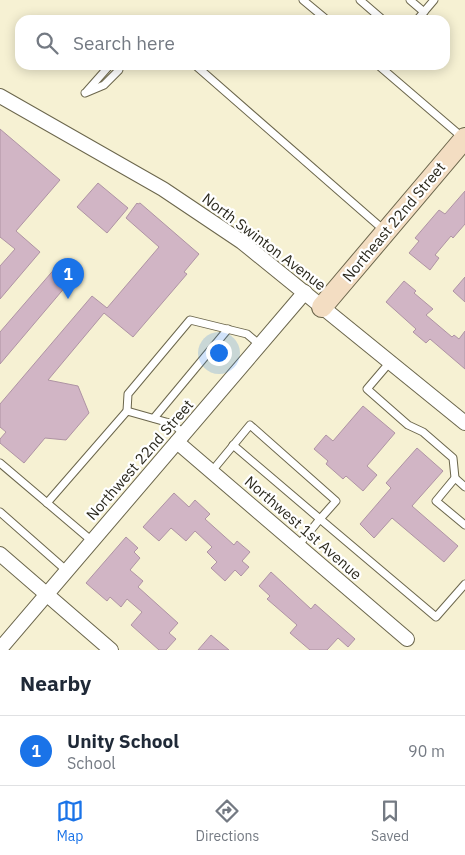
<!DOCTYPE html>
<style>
body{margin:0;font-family:"IBM Plex Sans",sans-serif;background:#f2f2f3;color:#1f2937}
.you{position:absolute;left:218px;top:352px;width:18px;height:18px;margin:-12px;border:4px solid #fff;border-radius:50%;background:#1a73e8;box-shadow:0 0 0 8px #1a73e833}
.badge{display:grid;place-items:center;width:32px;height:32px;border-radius:50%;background:#1a73e8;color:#fff;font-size:16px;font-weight:700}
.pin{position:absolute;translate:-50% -41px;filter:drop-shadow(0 1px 2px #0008)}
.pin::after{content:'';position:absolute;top:26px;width:18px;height:15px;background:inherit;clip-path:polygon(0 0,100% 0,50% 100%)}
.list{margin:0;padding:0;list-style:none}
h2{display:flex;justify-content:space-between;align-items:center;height:65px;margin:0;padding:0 20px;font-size:21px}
h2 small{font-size:16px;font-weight:400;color:#747a83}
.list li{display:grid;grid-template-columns:32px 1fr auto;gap:15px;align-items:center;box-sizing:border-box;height:70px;padding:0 20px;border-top:1px solid #e0e1e3}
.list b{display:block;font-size:19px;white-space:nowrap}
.list p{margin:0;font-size:16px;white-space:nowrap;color:#747a83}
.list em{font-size:16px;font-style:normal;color:#747a83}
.icon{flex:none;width:28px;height:28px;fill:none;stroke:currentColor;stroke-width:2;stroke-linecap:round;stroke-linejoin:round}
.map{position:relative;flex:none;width:465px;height:650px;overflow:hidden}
.search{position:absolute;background:#fff;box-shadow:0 2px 12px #0003;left:15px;right:15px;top:15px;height:55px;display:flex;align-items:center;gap:12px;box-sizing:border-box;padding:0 18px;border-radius:15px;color:#747a83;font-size:19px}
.sheet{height:135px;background:#fff}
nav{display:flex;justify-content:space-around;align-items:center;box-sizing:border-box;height:70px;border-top:1px solid #e0e1e3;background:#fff;font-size:14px;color:#747a83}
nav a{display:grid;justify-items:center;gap:2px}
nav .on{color:#1a73e8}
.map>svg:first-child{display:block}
.building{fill:#d1b5c5;stroke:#af94a4}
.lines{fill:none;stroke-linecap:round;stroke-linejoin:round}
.lane-casing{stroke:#6b664c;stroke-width:9}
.street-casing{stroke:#6b664c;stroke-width:16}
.secondary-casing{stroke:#6b664c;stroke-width:22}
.lane{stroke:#fff;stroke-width:7}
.street{stroke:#fff;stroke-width:14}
.secondary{stroke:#f3ddc2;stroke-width:20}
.labels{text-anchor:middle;stroke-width:4.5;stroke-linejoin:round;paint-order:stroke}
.street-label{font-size:15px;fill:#2a281d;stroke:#fff}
</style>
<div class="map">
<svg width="465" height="650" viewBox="0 0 465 650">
<rect width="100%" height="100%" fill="#f6f1d3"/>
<g class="building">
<polygon points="0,129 60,180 16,231 40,252 0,299 0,266 15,249 0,237"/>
<polygon points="98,183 128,208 107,233 77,207"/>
<polygon points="465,191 465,224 453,238 451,236 435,255 439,258 430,270 409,253 419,241 415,238 439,210 445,214"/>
<polygon points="137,203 138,204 140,203 199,254 184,272 187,274 133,337 104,313 48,380 78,386 89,413 66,440 45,438 24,463 0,443 0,439 6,432 0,427 0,404 92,296 107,308 159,247 126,218"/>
<polygon points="57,266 72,279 0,364 0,332"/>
<polygon points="465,277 465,302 453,291"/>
<polygon points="404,281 416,291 414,293 433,309 426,315 452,337 454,335 459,339 465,331 465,369 430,339 426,343 413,332 416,329 386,302"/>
<polygon points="363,406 395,433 367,466 377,475 363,491 346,476 343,479 326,464 328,461 314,449 326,435 333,441"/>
<polygon points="417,448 443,471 412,506 458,546 444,562 392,518 374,538 360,524 391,488 386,483"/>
<polygon points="174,493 189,507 195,500 210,514 205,519 234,545 237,541 250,552 242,561 249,567 241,576 235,570 225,581 211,568 217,562 207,552 212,547 195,531 186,541 171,528 159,541 143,527"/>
<polygon points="126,537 138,548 134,552 140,558 130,570 143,581 138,587 178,623 169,633 176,639 166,650 159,650 131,625 142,612 127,599 121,607 110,597 107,601 86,583"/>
<polygon points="271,572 311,609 315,604 355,639 348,647 338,638 327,650 310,650 290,633 297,625 267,599 270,596 259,586"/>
<polygon points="211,635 229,650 198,650"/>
</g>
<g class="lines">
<defs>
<g id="lane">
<polyline points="303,0 327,20"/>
<polyline points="360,0 383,20"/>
<polyline points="410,0 424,12"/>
<polyline points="417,20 434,0"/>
<polyline points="195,65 385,231"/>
<polyline points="378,65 462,137"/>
<polyline points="87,91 110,65"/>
<polyline points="85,93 104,85 119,70 118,65"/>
<polyline points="390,362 367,389 408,425 423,432 453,458 455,478 436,501 465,525"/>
<polyline points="127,411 128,394 190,320 247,334 260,345"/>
<polyline points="154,418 228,329"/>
<polyline points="233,445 320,519 298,546"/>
<polyline points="0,463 92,541"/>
<polyline points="212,471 250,425 336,501 320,519 436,617 465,584"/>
<polyline points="455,478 465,487"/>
<polyline points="47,503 127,411 173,424 184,434"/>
<polyline points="0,512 67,571"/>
</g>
<g id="street">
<polyline points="0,96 163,189 242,242 465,423"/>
<polyline points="177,442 407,639"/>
<polyline points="0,554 111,650"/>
<polyline points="0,649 305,292"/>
</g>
<polyline id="secondary" points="322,307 465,138"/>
</defs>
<use href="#lane" class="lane-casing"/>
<use href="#street" class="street-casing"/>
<use href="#secondary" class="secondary-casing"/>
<use href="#lane" class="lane"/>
<use href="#street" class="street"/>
<use href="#secondary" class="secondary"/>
</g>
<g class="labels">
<g class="street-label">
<text transform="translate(394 222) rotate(-50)" y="5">Northeast 22nd Street</text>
<text transform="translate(264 242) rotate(37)" y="5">North Swinton Avenue</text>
<text transform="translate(140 460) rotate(-49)" y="5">Northwest 22nd Street</text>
<text transform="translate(303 528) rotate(41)" y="5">Northwest 1st Avenue</text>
</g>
</g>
</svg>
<div class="you"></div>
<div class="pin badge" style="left:68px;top:299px">1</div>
<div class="search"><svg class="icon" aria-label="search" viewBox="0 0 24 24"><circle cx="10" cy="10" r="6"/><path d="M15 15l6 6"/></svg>Search here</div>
</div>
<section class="sheet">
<h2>Nearby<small></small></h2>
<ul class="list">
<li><span class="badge">1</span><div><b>Unity School</b><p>School</p></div><em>90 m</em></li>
</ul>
</section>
<nav>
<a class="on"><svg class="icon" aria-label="map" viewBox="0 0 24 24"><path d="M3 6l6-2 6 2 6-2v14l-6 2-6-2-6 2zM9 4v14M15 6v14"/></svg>Map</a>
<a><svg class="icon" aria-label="directions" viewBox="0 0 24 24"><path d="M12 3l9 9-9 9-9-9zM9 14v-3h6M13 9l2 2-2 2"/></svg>Directions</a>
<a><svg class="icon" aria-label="saved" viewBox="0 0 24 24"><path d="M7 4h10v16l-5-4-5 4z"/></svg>Saved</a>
</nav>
